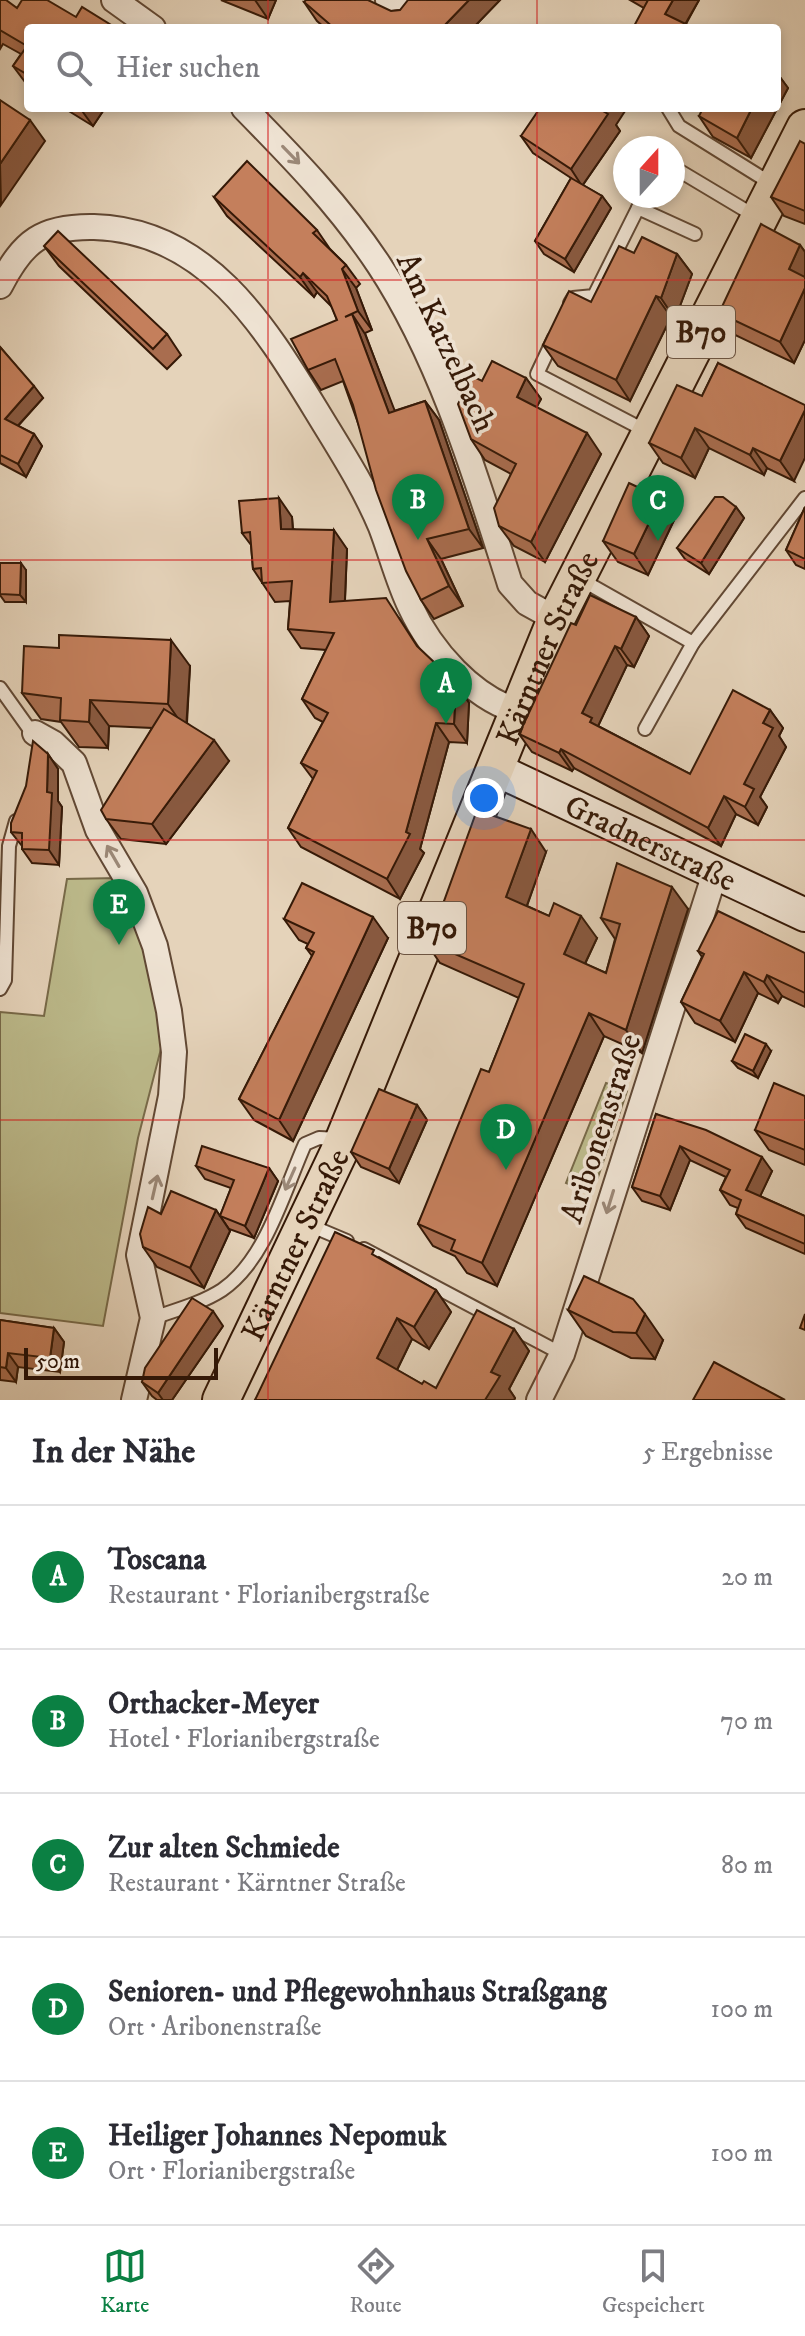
<!DOCTYPE html>
<html lang="de">
<meta charset="utf-8">
<style>
body{margin:0;font-family:"IM FELL DW Pica",serif;background:#f7f7f7;color:#2b2b33}
.compass{position:absolute;left:613px;top:136px;width:72px;height:72px;border-radius:50%;background:#fff;box-shadow:0 4px 12px #0003;rotate:21deg}
.scale{position:absolute;left:24px;bottom:20px;width:194px;box-sizing:border-box;padding-left:8px;border:4px solid #351907;border-top:0;font-size:22px;line-height:28px;white-space:nowrap;color:#351907;-webkit-text-stroke:6px #eee2d2;paint-order:stroke}
.you{position:absolute;left:484px;top:798px;width:28px;height:28px;margin:-20px;border:6px solid #fff;border-radius:50%;background:#1a73e8;box-shadow:0 0 0 12px #1a73e833}
.badge{display:grid;place-items:center;width:52px;height:52px;border-radius:50%;background:#0b8043;color:#fff;font-size:26px;font-weight:700}
.pin{position:absolute;translate:-50% -66px;filter:drop-shadow(0 2px 4px #0008)}
.pin::after{content:'';position:absolute;top:42px;width:28px;height:24px;background:inherit;clip-path:polygon(0 0,100% 0,50% 100%)}
.list{margin:0;padding:0;list-style:none}
h2{display:flex;justify-content:space-between;align-items:center;height:104px;margin:0;padding:0 32px;font-size:34px}
h2 small{font-size:26px;font-weight:400;color:#7c7c81}
.list li{display:grid;grid-template-columns:52px 1fr auto;gap:24px;align-items:center;box-sizing:border-box;height:144px;padding:0 32px;border-top:2px solid #e1e1e2}
.list b{display:block;font-size:30px;white-space:nowrap}
.list p{margin:0;font-size:26px;white-space:nowrap;color:#7c7c81}
.list em{font-size:26px;font-style:normal;color:#7c7c81}
.icon{flex:none;width:44px;height:44px;fill:none;stroke:currentColor;stroke-width:2;stroke-linecap:round;stroke-linejoin:round}
.map{position:relative;flex:none;width:805px;height:1400px;overflow:hidden}
.search{position:absolute;background:#fff;box-shadow:0 4px 12px #0003;left:24px;right:24px;top:24px;height:88px;display:flex;align-items:center;gap:20px;box-sizing:border-box;padding:0 28px;border-radius:8px;color:#7c7c81;font-size:30px}
.sheet{height:824px;background:#fff}
nav{display:flex;justify-content:space-around;align-items:center;box-sizing:border-box;height:112px;border-top:2px solid #e1e1e2;background:#fff;font-size:22px;color:#7c7c81}
nav a{display:grid;justify-items:center;gap:4px}
nav .on{color:#0b8043}
.map>svg:first-child{display:block}
.green{fill:#bcba8b;stroke:#786a49;stroke-width:2}
.lines{fill:none;stroke-linecap:round;stroke-linejoin:round}
.lane-casing{stroke:#614834;stroke-width:16}
.street-casing{stroke:#614834;stroke-width:28}
.secondary-casing{stroke:#351907;stroke-width:36}
.primary-casing{stroke:#351907;stroke-width:40}
.lane{stroke:#eee2d2;stroke-width:12}
.street{stroke:#eee2d2;stroke-width:24}
.secondary{stroke:#eee2d2;stroke-width:32}
.primary{stroke:#e5d3ba;stroke-width:36}
.wall{fill:#a96d4f;stroke:#351907;stroke-width:2}
.shaded-wall{fill:#895940;stroke:#351907;stroke-width:2}
.building{fill:#c47f5c;stroke:#351907;stroke-width:2}
.oneway{stroke:#9b8877}
.grid{fill:none;stroke:#d62828;stroke-width:2;stroke-opacity:0.55}
.labels{text-anchor:middle;stroke-width:7;stroke-linejoin:round;paint-order:stroke}
.shield{fill:#eee2d2;stroke:#6c5544;stroke-width:2}
.shield-label{font-size:30px;font-weight:bold;fill:#351907}
.street-label{font-size:32px;fill:#351907;stroke:#eee2d2}
</style>
<div class="map">
<svg width="805" height="1400" viewBox="0 0 805 1400">
<rect width="100%" height="100%" fill="#e5d3ba"/>
<filter id="stains"><feTurbulence type="fractalNoise" baseFrequency=".0025" numOctaves="4"/><feColorMatrix values="0 0 0 0 .2 0 0 0 0 .09 0 0 0 0 .02 0 0 0 .5 -.17"/></filter>
<radialGradient id="worn" r=".72"><stop offset=".6" stop-color="#630" stop-opacity="0"/><stop offset="1" stop-color="#630" stop-opacity=".3"/></radialGradient>
<g class="green">
<polygon points="118,878 144,939 164,1037 138,1138 103,1326 0,1313 0,1012 44,1016 67,879"/>
<polygon points="606,1083 627,1091 598,1177 589,1193 566,1183"/>
</g>
<g class="lines">
<defs>
<g id="lane">
<polyline points="668,108 679,126 772,184"/>
<polyline points="673,167 755,216"/>
<polyline points="645,196 638,208 695,234"/>
<polyline points="570,303 573,298 594,296 638,208"/>
<polyline points="554,338 537,374 648,432"/>
<polyline points="580,579 693,643 805,498"/>
<polyline points="0,688 35,737"/>
<polyline points="645,729 693,643"/>
<polyline points="0,989 5,980 9,846 16,821"/>
<polyline points="309,1225 347,1241"/>
<polyline points="364,1249 562,1354"/>
<path d="M153 1318C176 1310 202 1303 222 1290 266 1260 284 1191 305 1144L319 1138 341 1139"/>
</g>
<g id="street">
<polyline points="114,0 153,28"/>
<polyline points="388,0 407,15"/>
<path d="M244 108C293 158 340 206 379 265 441 359 476 477 510 584L527 603 556 619"/>
<path d="M0 286C23 241 42 226 94 227 206 230 264 325 316 410 339 448 364 486 381 527 391 553 398 581 410 606 431 651 472 698 520 712"/>
<polyline points="35,733 53,743 74,763 98,830 135,893 155,946 169,1011 174,1052 171,1096 139,1255 153,1318 134,1400"/>
<polyline points="539,1400 562,1354 715,873"/>
</g>
<g id="secondary">
<path id="s1" d="M497 770 805 915"/>
</g>
<g id="primary">
<path id="s2" d="M221 1400 338 1154 556 619 805 128"/>
</g>
</defs>
<use href="#lane" class="lane-casing"/>
<use href="#street" class="street-casing"/>
<use href="#secondary" class="secondary-casing"/>
<use href="#primary" class="primary-casing"/>
<use href="#lane" class="lane"/>
<use href="#street" class="street"/>
<use href="#secondary" class="secondary"/>
<use href="#primary" class="primary"/>
</g>
<g class="wall">
<polygon points="0,0 17,8 76,17 116,28 28,28 28,86 13,66 21,54 3,44 0,49"/>
<polygon points="221,0 276,0 268,19"/>
<polygon points="500,0 473,28 325,28 317,21 304,2 391,11"/>
<polygon points="630,0 699,0 686,24 644,8"/>
<polygon points="777,73 788,88 751,158 713,137 699,116 777,108"/>
<polygon points="64,108 105,108 93,126"/>
<polygon points="616,125 620,131 583,185 602,196 611,208 574,272 544,254 535,241 571,178 533,153 521,136"/>
<polygon points="805,144 805,224 784,216 771,197"/>
<polygon points="214,197 317,230 330,249 346,265 360,284 356,288 372,330 365,333 394,411 425,401 439,420 483,548 441,559 463,606 434,619 421,600 343,381 321,390 308,370 337,320 332,307 317,292 314,297 227,216"/>
<polygon points="800,245 805,252 805,340 794,363 733,334 719,313"/>
<polygon points="44,246 167,334 181,355 167,369 59,266"/>
<polygon points="634,253 677,254 692,274 675,319 671,317 630,401 558,366 543,345 591,302"/>
<polygon points="0,347 43,398 18,426 34,434 42,446 26,477 0,463"/>
<polygon points="718,363 794,481 767,468 764,475 709,448 695,478 663,463 649,443 702,396"/>
<polygon points="526,378 541,399 536,407 601,454 545,562 514,546 499,526 511,474 485,460 471,439 482,381"/>
<polygon points="661,498 675,518 648,575 618,562 603,541"/>
<polygon points="736,507 744,518 709,574 685,559 677,548"/>
<polygon points="805,507 805,569 796,565 786,550"/>
<polygon points="292,517 293,529 347,549 345,601 399,618 419,649 456,683 469,703 467,743 449,742 420,849 424,853 400,899 301,847 288,828 313,779 301,763 323,722 315,718 302,699 326,650 301,648 288,629 290,601 275,602 253,569 251,545 242,533"/>
<polygon points="0,563 26,570 26,602 5,602 0,595"/>
<polygon points="636,617 649,636 634,667 627,665 598,726 690,774 770,710 783,728 779,736 786,747 760,797 767,807 758,825 736,814 721,846 574,768 572,771 532,752 519,734 576,625"/>
<polygon points="190,666 187,723 229,761 166,844 121,839 106,819 152,728 109,726 108,748 79,747 61,722 41,719 22,693"/>
<polygon points="48,754 58,769 58,801 62,807 59,865 32,863 22,849 22,846 11,832"/>
<polygon points="546,852 527,906 597,938 585,964 606,973 615,939 601,918 688,909 642,1053 604,1036 497,1286 467,1273 455,1256 433,1246 418,1224 489,1072 519,998 440,963 425,941"/>
<polygon points="284,919 388,938 293,1141 254,1120 239,1099 312,956 306,948 308,944 299,940"/>
<polygon points="698,951 805,953 805,1007 782,996 778,1003 758,993 735,1042 695,1023 681,1002 702,957"/>
<polygon points="771,1051 758,1078 738,1068 732,1061"/>
<polygon points="805,1096 805,1165 769,1150 755,1130"/>
<polygon points="417,1105 427,1120 399,1183 361,1167 351,1152"/>
<polygon points="656,1114 772,1171 760,1196 805,1216 805,1254 746,1228 736,1214 738,1208 730,1205 720,1190 726,1177 690,1160 670,1210 642,1201 632,1187"/>
<polygon points="196,1166 269,1168 278,1181 254,1238 229,1229 220,1216 231,1188 205,1179"/>
<polygon points="216,1210 230,1231 204,1288 157,1267 143,1247 161,1214"/>
<polygon points="379,1257 436,1290 451,1312 429,1349 412,1339 397,1370 422,1384 436,1388 514,1329 529,1351 509,1389 515,1398 514,1400 255,1400"/>
<polygon points="568,1310 663,1340 655,1359 631,1358 586,1336"/>
<polygon points="0,1320 54,1328 64,1342 60,1372 18,1367 16,1382 0,1380"/>
<polygon points="223,1326 172,1400 157,1400 152,1396 142,1382"/>
</g>
<g class="shaded-wall">
<polygon points="255,0 276,0 268,19"/>
<polygon points="469,0 500,0 473,28 442,28"/>
<polygon points="673,0 699,0 683,28 665,14"/>
<polygon points="777,73 788,88 751,158 737,138 752,108 777,108"/>
<polygon points="80,108 105,108 93,126"/>
<polygon points="604,108 627,108 616,125 620,131 582,186 571,169"/>
<polygon points="30,120 45,141 1,205 0,164"/>
<polygon points="602,196 611,208 574,272 565,259"/>
<polygon points="800,245 805,252 805,286 789,269"/>
<polygon points="677,254 692,274 675,319 661,298"/>
<polygon points="342,269 356,288 372,330 358,311"/>
<polygon points="303,273 317,292 314,297 300,277"/>
<polygon points="805,288 805,340 794,363 780,342"/>
<polygon points="656,296 671,317 630,401 616,380"/>
<polygon points="352,314 365,334 403,432 389,413"/>
<polygon points="526,378 541,399 531,418 517,397"/>
<polygon points="34,386 43,398 13,431 5,419"/>
<polygon points="425,401 439,420 483,548 469,529"/>
<polygon points="805,410 805,458 794,481 780,461"/>
<polygon points="695,428 709,448 695,478 681,458"/>
<polygon points="587,433 601,454 545,562 531,542"/>
<polygon points="34,434 42,446 26,477 18,464"/>
<polygon points="753,448 767,468 764,475 750,455"/>
<polygon points="279,498 292,517 294,548 281,529"/>
<polygon points="661,498 675,518 648,575 634,554"/>
<polygon points="736,507 744,518 709,574 701,563"/>
<polygon points="334,530 347,549 344,621 330,602"/>
<polygon points="427,539 441,559 463,606 449,586"/>
<polygon points="21,563 26,570 26,602 20,595"/>
<polygon points="636,617 649,636 634,667 621,649"/>
<polygon points="171,640 190,666 186,730 168,704"/>
<polygon points="615,646 627,665 598,726 603,741 582,713"/>
<polygon points="456,683 469,703 467,743 454,724"/>
<polygon points="90,700 109,726 108,748 89,722"/>
<polygon points="770,710 783,728 779,736 786,747 760,797 767,807 758,825 745,807 744,784 763,723"/>
<polygon points="436,723 449,742 420,849 424,853 400,899 387,879 406,832"/>
<polygon points="214,740 229,761 166,844 152,824"/>
<polygon points="561,749 574,768 572,771 559,753"/>
<polygon points="48,754 58,769 58,801 62,807 59,865 49,850 47,792"/>
<polygon points="724,796 736,814 721,846 708,828"/>
<polygon points="531,829 546,852 522,919 506,897"/>
<polygon points="672,887 688,909 642,1053 626,1030"/>
<polygon points="581,916 597,938 579,976 564,954"/>
<polygon points="373,917 388,938 293,1141 279,1120"/>
<polygon points="744,972 758,993 735,1042 720,1021"/>
<polygon points="767,975 782,996 778,1003 764,982"/>
<polygon points="589,1013 604,1036 497,1286 482,1263"/>
<polygon points="766,1044 771,1051 758,1078 753,1071"/>
<polygon points="417,1105 427,1120 399,1183 389,1169"/>
<polygon points="680,1146 690,1160 670,1210 660,1196"/>
<polygon points="762,1157 772,1171 756,1205 746,1190"/>
<polygon points="269,1168 278,1181 254,1238 245,1226"/>
<polygon points="216,1210 230,1231 204,1288 190,1268"/>
<polygon points="436,1290 451,1312 429,1349 414,1327"/>
<polygon points="213,1311 223,1326 172,1400 163,1400 158,1393"/>
<polygon points="645,1314 663,1340 655,1359 636,1333"/>
<polygon points="397,1318 412,1339 392,1380 377,1358"/>
<polygon points="54,1328 64,1342 60,1372 50,1358"/>
<polygon points="514,1329 529,1351 509,1389 515,1398 514,1400 485,1400 491,1372"/>
<polygon points="8,1353 18,1367 16,1382 6,1368"/>
</g>
<g class="building">
<polygon points="0,0 6,0 17,8 22,0 47,0 76,17 82,7 116,28 28,28 28,75 13,66 27,46 0,30"/>
<polygon points="306,0 368,0 391,11 400,10 408,0 469,0 442,28 334,28 304,2"/>
<polygon points="648,0 673,0 665,14 694,28 633,28"/>
<polygon points="0,100 30,120 0,164"/>
<polygon points="540,108 604,108 603,111 608,114 571,169 521,136"/>
<polygon points="703,108 752,108 737,138 699,116"/>
<polygon points="800,141 805,144 805,211 771,197"/>
<polygon points="247,161 317,230 313,233 346,265 342,269 358,311 345,317 352,314 389,413 425,401 469,529 427,539 449,586 421,600 406,571 376,490 353,405 335,359 308,370 291,339 337,320 327,296 303,273 300,277 214,197"/>
<polygon points="571,178 602,196 565,259 535,241"/>
<polygon points="761,224 800,245 789,269 805,277 805,288 780,342 719,313"/>
<polygon points="58,231 167,334 153,349 44,246"/>
<polygon points="642,237 677,254 661,298 656,296 616,380 543,345 569,291 591,302 619,246 634,253"/>
<polygon points="0,347 34,386 5,419 34,434 18,464 0,455"/>
<polygon points="492,361 526,378 517,397 587,433 531,542 499,526 494,508 516,464 471,439 458,404 472,376 482,381"/>
<polygon points="718,363 805,405 805,410 780,461 753,448 750,455 695,428 681,458 649,443 677,385 702,396"/>
<polygon points="629,483 661,498 634,554 603,541"/>
<polygon points="715,497 723,497 736,507 701,563 677,548"/>
<polygon points="279,498 281,529 334,530 330,602 386,598 417,646 456,683 454,724 436,723 406,832 410,834 387,879 288,828 317,771 301,763 328,713 302,699 334,633 288,629 292,581 262,583 261,568 253,569 250,532 242,533 239,501"/>
<polygon points="805,507 805,559 786,550"/>
<polygon points="0,563 21,563 20,595 0,594"/>
<polygon points="590,595 636,617 621,649 615,646 582,713 592,718 590,722 690,774 733,690 770,710 763,723 773,728 744,784 754,789 745,807 724,796 708,828 561,749 559,753 519,734 571,623 576,625"/>
<polygon points="59,635 171,640 168,704 90,700 89,722 60,720 61,698 22,693 24,646 59,648"/>
<polygon points="164,709 214,740 152,824 106,819 101,810"/>
<polygon points="33,741 48,754 47,792 52,793 49,850 22,849 22,833 11,832 11,823 26,786"/>
<polygon points="477,810 531,829 506,897 549,916 554,903 581,916 564,954 606,973 620,924 601,918 617,863 672,887 626,1030 589,1013 482,1263 451,1250 455,1240 418,1224 481,1069 489,1072 524,984 425,941 444,901"/>
<polygon points="302,883 373,917 279,1120 239,1099 314,952 306,948 314,933 284,919"/>
<polygon points="718,911 805,953 805,993 767,975 764,982 744,972 720,1021 681,1002 704,954 698,951"/>
<polygon points="745,1034 766,1044 753,1071 732,1061"/>
<polygon points="774,1083 805,1096 805,1150 755,1130"/>
<polygon points="379,1089 417,1105 389,1169 351,1152"/>
<polygon points="656,1114 706,1130 762,1157 746,1190 805,1216 805,1244 736,1214 741,1200 720,1190 730,1170 680,1146 660,1196 632,1187"/>
<polygon points="202,1146 269,1168 245,1226 220,1216 234,1180 196,1166"/>
<polygon points="171,1191 216,1210 190,1268 143,1247 140,1234 148,1207 161,1214"/>
<polygon points="335,1232 374,1250 372,1254 436,1290 414,1327 397,1318 377,1358 422,1384 424,1381 436,1388 477,1310 514,1329 491,1372 500,1376 485,1400 255,1400"/>
<polygon points="584,1276 633,1299 645,1314 636,1333 613,1332 568,1310"/>
<polygon points="192,1298 213,1311 158,1393 142,1382 145,1368"/>
<polygon points="805,1314 805,1330 800,1328"/>
<polygon points="0,1320 54,1328 50,1358 8,1353 6,1368 0,1367"/>
<polygon points="714,1362 785,1400 693,1400"/>
</g>
<defs><path id="oneway-shaft" d="M-6 0H5M1.5-3L5.5 0L1.5 3" fill="none" stroke-width="1.6" stroke-linecap="round" stroke-linejoin="round" transform="scale(2)"/></defs>
<g class="oneway">
<use href="#oneway-shaft" transform="translate(291 155) rotate(46)"/>
<use href="#oneway-shaft" transform="translate(113 856) rotate(-120)"/>
<use href="#oneway-shaft" transform="translate(290 1179) rotate(114)"/>
<use href="#oneway-shaft" transform="translate(155 1187) rotate(-77)"/>
<use href="#oneway-shaft" transform="translate(610 1202) rotate(107)"/>
</g>
<path class="grid" d="M268 0V28M537 0V28M268 108V1400M537 108V1400M0 280H805M0 560H805M0 840H805M0 1120H805"/>
<g class="labels">
<g class="shield">
<rect x="667" y="306" width="68" height="52" rx="6"/>
<rect x="398" y="902" width="68" height="52" rx="6"/>
</g>
<g class="shield-label">
<text x="701" y="342">B70</text>
<text x="432" y="938">B70</text>
</g>
<g class="street-label">
<text transform="translate(447 342) rotate(65)" y="11">Am Katzelbach</text>
<text dy="11" stroke="none"><textPath href="#s2" startOffset="820">Kärntner Straße</textPath></text>
<text dy="11" stroke="none"><textPath href="#s1" startOffset="170">Gradnerstraße</textPath></text>
<text transform="translate(600 1128) rotate(-72)" y="11">Aribonenstraße</text>
<text dy="11" stroke="none"><textPath href="#s2" startOffset="172">Kärntner Straße</textPath></text>
</g>
</g>
<rect width="100%" height="100%" filter="url(#stains)"/>
<rect width="100%" height="100%" fill="url(#worn)"/>
</svg>
<svg class="compass" viewBox="-18 -18 36 36"><path d="M0-13l5 13h-10z" fill="#e53935"/><path d="M0 13l5-13h-10z" fill="#7c7c81"/></svg>
<div class="scale">50 m</div>
<div class="you"></div>
<div class="pin badge" style="left:446px;top:724px">A</div>
<div class="pin badge" style="left:418px;top:540px">B</div>
<div class="pin badge" style="left:658px;top:541px">C</div>
<div class="pin badge" style="left:506px;top:1170px">D</div>
<div class="pin badge" style="left:119px;top:945px">E</div>
<div class="search"><svg class="icon" aria-label="search" viewBox="0 0 24 24"><circle cx="10" cy="10" r="6"/><path d="M15 15l6 6"/></svg>Hier suchen</div>
</div>
<section class="sheet">
<h2>In der Nähe<small>5 Ergebnisse</small></h2>
<ul class="list">
<li><span class="badge">A</span><div><b>Toscana</b><p>Restaurant · Florianibergstraße</p></div><em>20 m</em></li>
<li><span class="badge">B</span><div><b>Orthacker-Meyer</b><p>Hotel · Florianibergstraße</p></div><em>70 m</em></li>
<li><span class="badge">C</span><div><b>Zur alten Schmiede</b><p>Restaurant · Kärntner Straße</p></div><em>80 m</em></li>
<li><span class="badge">D</span><div><b>Senioren- und Pflegewohnhaus Straßgang</b><p>Ort · Aribonenstraße</p></div><em>100 m</em></li>
<li><span class="badge">E</span><div><b>Heiliger Johannes Nepomuk</b><p>Ort · Florianibergstraße</p></div><em>100 m</em></li>
</ul>
</section>
<nav>
<a class="on"><svg class="icon" aria-label="map" viewBox="0 0 24 24"><path d="M3 6l6-2 6 2 6-2v14l-6 2-6-2-6 2zM9 4v14M15 6v14"/></svg>Karte</a>
<a><svg class="icon" aria-label="directions" viewBox="0 0 24 24"><path d="M12 3l9 9-9 9-9-9zM9 14v-3h6M13 9l2 2-2 2"/></svg>Route</a>
<a><svg class="icon" aria-label="saved" viewBox="0 0 24 24"><path d="M7 4h10v16l-5-4-5 4z"/></svg>Gespeichert</a>
</nav>
